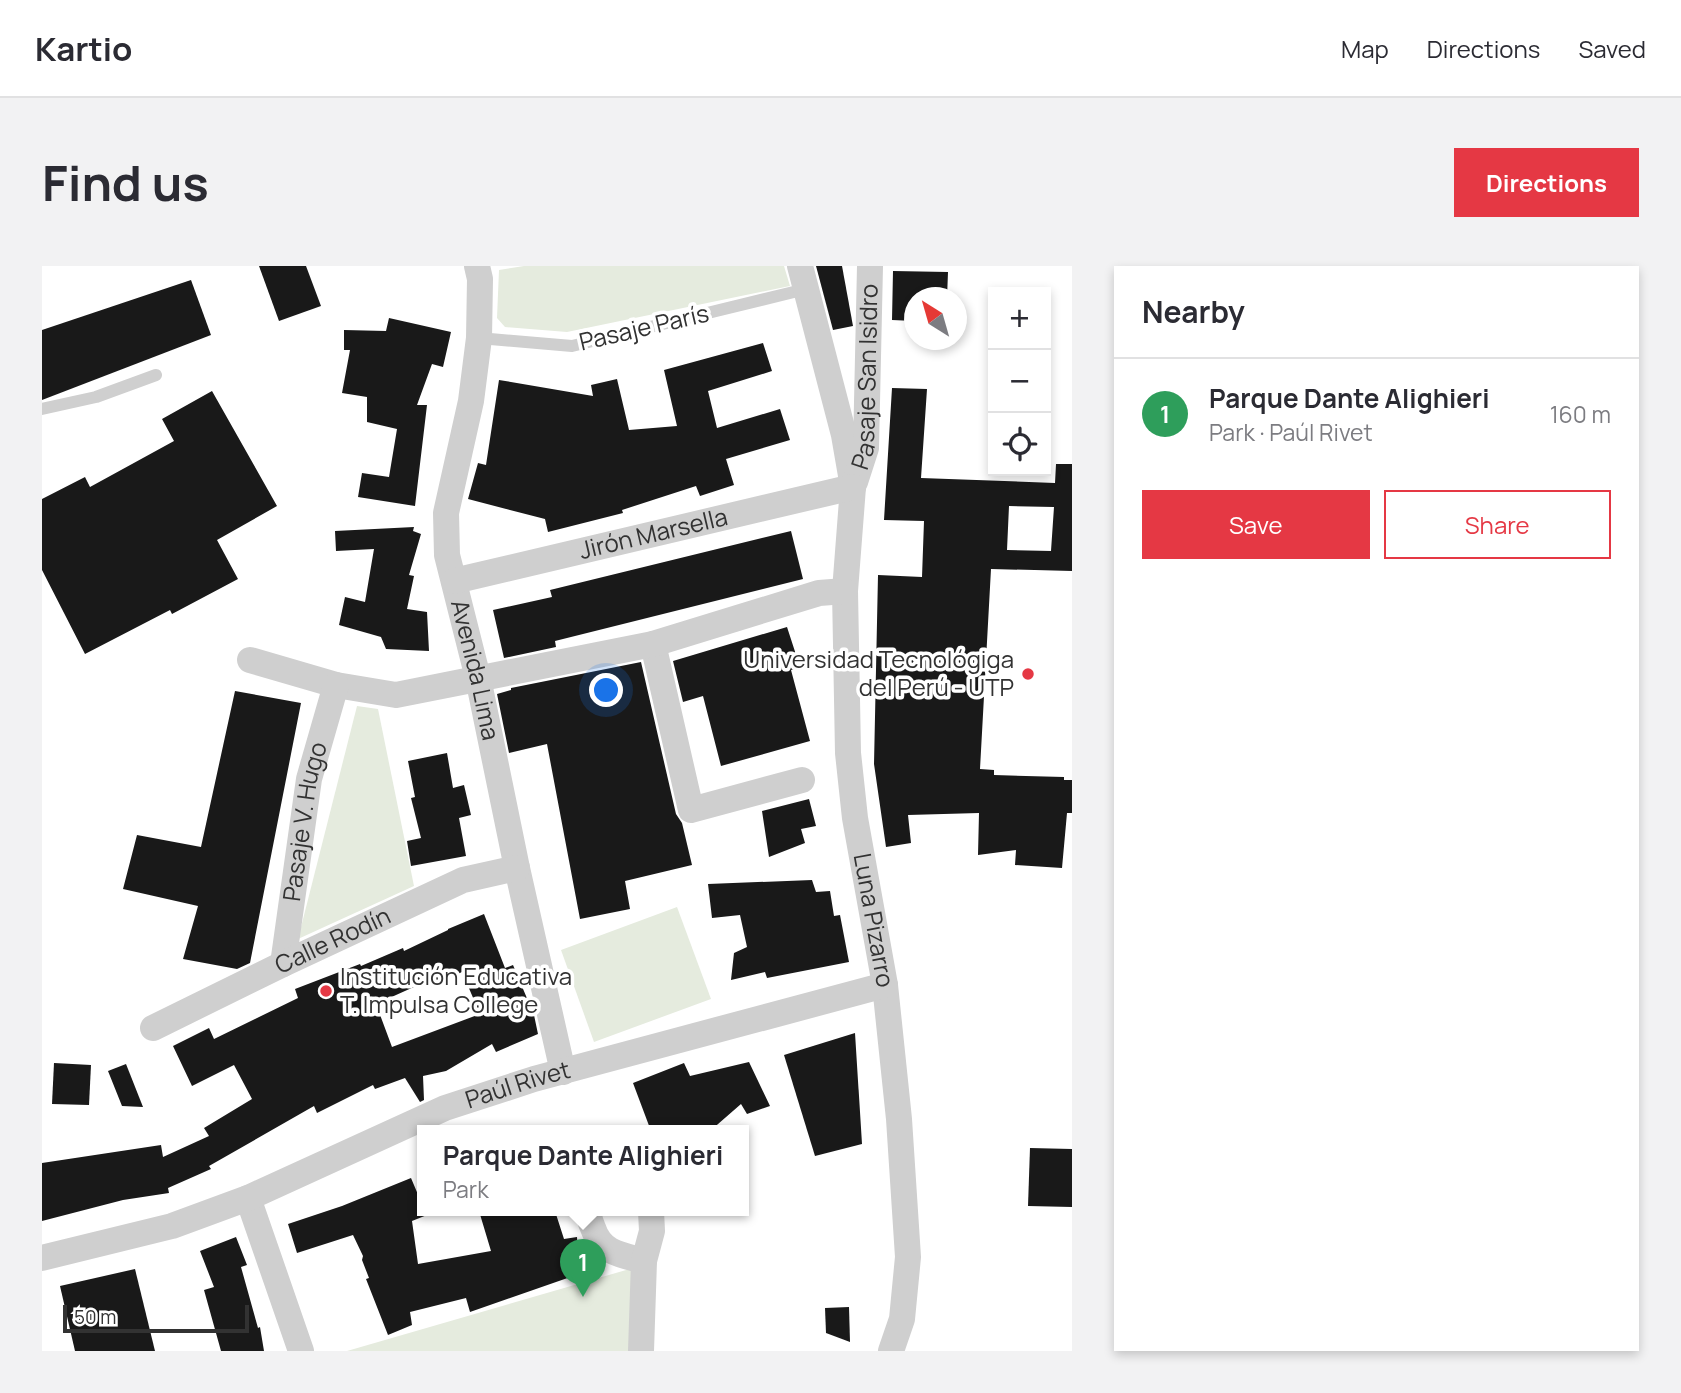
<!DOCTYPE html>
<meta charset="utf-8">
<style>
body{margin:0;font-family:Manrope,sans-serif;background:#f2f2f3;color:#2b2b33}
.controls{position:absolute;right:21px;top:21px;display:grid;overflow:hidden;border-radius:0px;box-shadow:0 4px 10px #0003}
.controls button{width:63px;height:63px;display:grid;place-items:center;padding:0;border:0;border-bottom:2px solid #e1e1e2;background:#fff;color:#2b2b33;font:35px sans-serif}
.compass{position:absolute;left:862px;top:21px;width:63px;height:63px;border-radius:50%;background:#fff;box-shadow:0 4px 10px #0003;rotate:323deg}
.scale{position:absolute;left:21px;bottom:18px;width:186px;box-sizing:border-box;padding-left:7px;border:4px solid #323232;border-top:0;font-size:19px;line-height:24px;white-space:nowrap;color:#323232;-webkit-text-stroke:5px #fff;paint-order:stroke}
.you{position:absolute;left:565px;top:425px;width:24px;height:24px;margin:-18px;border:5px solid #fff;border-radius:50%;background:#1a73e8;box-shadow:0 0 0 10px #1a73e833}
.badge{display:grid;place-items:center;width:46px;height:46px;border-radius:50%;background:#e53844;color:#fff;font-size:23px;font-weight:700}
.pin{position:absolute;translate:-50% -58px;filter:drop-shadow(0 2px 4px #0008)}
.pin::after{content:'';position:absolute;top:37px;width:24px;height:21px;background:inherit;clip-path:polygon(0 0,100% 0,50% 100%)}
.popup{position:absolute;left:375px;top:859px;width:332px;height:91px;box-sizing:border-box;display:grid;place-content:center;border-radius:0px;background:#fff;filter:drop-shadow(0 2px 5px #0005);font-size:23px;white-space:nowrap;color:#7c7c81}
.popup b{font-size:26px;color:#2b2b33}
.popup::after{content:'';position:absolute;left:50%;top:100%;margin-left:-14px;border:14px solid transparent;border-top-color:#fff}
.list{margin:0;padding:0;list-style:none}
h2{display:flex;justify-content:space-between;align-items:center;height:91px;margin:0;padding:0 28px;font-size:30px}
h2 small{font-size:23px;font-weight:400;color:#7c7c81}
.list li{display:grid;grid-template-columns:46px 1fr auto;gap:21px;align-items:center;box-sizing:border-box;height:112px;padding:0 28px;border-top:2px solid #e1e1e2}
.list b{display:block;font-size:26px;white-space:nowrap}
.list p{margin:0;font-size:23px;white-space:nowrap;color:#7c7c81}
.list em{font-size:23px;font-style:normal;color:#7c7c81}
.actions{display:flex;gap:14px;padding:21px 28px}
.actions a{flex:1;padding:16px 0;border:2px solid #e53844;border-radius:0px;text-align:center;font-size:24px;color:#e53844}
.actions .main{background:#e53844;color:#fff}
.icon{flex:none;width:38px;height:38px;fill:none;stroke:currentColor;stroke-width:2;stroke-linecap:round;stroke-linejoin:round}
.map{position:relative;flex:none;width:1030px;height:1085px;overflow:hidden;border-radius:0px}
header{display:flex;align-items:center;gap:42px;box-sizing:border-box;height:98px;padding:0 35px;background:#fff;border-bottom:2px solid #e1e1e2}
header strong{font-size:33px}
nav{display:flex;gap:38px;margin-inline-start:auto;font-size:24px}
.intro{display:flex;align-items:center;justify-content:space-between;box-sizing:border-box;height:168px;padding:0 42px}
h1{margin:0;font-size:49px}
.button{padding:18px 32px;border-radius:0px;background:#e53844;color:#fff;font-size:24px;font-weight:700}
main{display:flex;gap:42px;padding:0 42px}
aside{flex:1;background:#fff;border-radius:0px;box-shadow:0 4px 10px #0003}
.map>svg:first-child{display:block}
.green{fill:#e5ebde}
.building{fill:#191919;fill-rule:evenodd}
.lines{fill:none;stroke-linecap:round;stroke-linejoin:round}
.lane{stroke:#cfcfcf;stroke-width:12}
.street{stroke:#cfcfcf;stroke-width:26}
.poi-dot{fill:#e53844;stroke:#fff;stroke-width:2.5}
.labels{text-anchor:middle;stroke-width:7;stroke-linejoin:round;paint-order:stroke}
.street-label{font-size:24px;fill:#323232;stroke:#fff}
.poi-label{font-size:24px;fill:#323232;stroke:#fff;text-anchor:end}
</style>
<header>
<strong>Kartio</strong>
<nav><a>Map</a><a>Directions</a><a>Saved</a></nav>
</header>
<div class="intro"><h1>Find us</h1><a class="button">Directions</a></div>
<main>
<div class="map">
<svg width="1030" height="1085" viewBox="0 0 1030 1085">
<rect width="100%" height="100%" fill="#fff"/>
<g class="green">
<polygon points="482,0 742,0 748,20 525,66 463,61 455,52 457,4"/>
<polygon points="315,440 336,443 372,620 256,673"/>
<polygon points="635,641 669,733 552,776 519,684"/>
<polygon points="591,1002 587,1085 305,1085"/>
</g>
<g class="building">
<polygon points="217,0 264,0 279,40 237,55"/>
<polygon points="774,0 800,0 811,60 791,64"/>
<polygon points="851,5 906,6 905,32 872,32 872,55 850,54"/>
<polygon points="149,14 169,69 0,134 0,64"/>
<polygon points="347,52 409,66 401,101 390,98 375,139 385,139 373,240 316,231 320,207 347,211 355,163 325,156 325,131 300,127 308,84 302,84 302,64 344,65"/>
<polygon points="721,77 730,105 666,125 675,162 738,143 748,174 684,193 692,219 658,230 654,220 580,244 581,247 506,266 503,253 426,233 436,197 444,199 457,114 551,130 549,119 575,113 587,164 635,160 622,104"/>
<path d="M850 122 885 123 879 212 1013 217 1014 198H1030V305L949 303 938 503 952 504V509L1022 511V514H1030V547H1025L1020 602 973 599 974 584 936 589 937 547 866 549 869 577 844 581 832 498 836 309 880 311 882 255 842 254ZM967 240 1012 241 1009 285 965 284Z"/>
<polygon points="170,125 235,240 175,274 196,313 130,348 128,344 43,388 0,304 0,233 43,211 48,221 132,175 120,153"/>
<polygon points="372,261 371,265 379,268 367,309 372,310 365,343 385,346 387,385 344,383 339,371 297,359 303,331 323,336 332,283 294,285 293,265"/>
<polygon points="749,265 761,313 513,375 514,381 462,392 451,344 510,331 508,324"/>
<polygon points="745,361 758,401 749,404 768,475 679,500 661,430 641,436 631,395"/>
<polygon points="599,396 634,548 640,557 650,599 583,615 588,643 538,653 505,478 467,487 455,428 469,424 469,422"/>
<polygon points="193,425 259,437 208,697 195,703 141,693 156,640 81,623 95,569 159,581"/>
<polygon points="405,487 411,522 422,519 429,549 417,552 424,590 369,600 365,575 379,572 369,532 373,531 366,495"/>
<polygon points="767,533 774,560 759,563 763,577 727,591 720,545"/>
<polygon points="770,614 774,626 788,625 792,650 798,649 807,696 725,712 723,706 689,714 692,687 705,681 698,649 670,652 666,618"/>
<path d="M442 648 463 702 471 699 492 749 496 768 454 786 450 778 404 805 381 810 382 834 378 836 363 812 333 823 331 819 275 847 272 840 167 900 169 903 126 922 127 927 81 934 0 955V897L119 879 121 891 167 870 162 862 210 833 192 799 150 820 131 780 167 762 172 773 256 732 253 723 318 698 319 700 361 682 362 685 406 664V663ZM420 706 438 748 350 781 334 738 383 716 386 722Z"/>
<polygon points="813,767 820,878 773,890 742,789"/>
<polygon points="707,796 728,840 705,848 699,838 668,865 609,865 591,817 642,797 648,810"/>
<polygon points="12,797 49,799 47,839 10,838"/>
<polygon points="84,798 101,841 80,840 66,805"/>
<polygon points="988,882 1030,883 1030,941 986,940"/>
<polygon points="369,912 380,938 380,945 383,945 385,949 370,955 376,998 449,985 437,945 513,945 522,973 535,971 537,1008 428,1046 424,1032 368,1046 370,1059 346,1069 324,1013 327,1012 320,994 321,990 311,969 255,987 246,958 300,940"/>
<polygon points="194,971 205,999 199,1001 216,1062 218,1061 222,1085 179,1085 162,1024 172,1021 158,985"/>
<polygon points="93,1003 113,1085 33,1085 18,1020"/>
<polygon points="807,1041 808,1076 784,1067 783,1042"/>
</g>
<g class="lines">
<g class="lane">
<polyline points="437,72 530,80 764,23"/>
<polyline points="0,143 54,131 114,109"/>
</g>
<g class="street">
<path id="s1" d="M435 0 438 13 437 72 429 135 404 247 405 289 436 412 475 602 521 806"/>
<path id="s2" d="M758 0 802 169 811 221 803 325 806 487 813 552 843 719 857 853 866 991 860 1053 849 1085"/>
<path id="s3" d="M813 216 824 182 828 0"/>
<path id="s4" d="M412 315 811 221"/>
<polyline points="611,378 649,544 760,514"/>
<polyline points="208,394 294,419 354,429 611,378 777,327 803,325"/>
<path id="s5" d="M241 698 267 513 294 419"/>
<path id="s6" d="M111 762 241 698 421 614 475 602"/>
<polyline points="206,932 259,1085"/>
<path d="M547 945C547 952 548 956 551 962 559 987 579 989 602 995"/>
<path id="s7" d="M0 992 130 960 206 932 403 842 492 813 843 719"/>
<polyline points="599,1085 602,995 610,965 609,945"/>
</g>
</g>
<g class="poi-dot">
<circle cx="986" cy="408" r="7"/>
<circle cx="284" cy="725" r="7"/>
</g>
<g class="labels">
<g class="street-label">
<text transform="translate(602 62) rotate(-13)" y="8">Pasaje París</text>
<text dy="8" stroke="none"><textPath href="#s3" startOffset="107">Pasaje San Isidro</textPath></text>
<text dy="8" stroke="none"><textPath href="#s4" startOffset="205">Jirón Marsella</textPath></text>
<text dy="8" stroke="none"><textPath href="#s1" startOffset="411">Avenida Lima</textPath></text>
<text dy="8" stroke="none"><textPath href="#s5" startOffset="144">Pasaje V. Hugo</textPath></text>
<text dy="8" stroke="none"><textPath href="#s2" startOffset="663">Luna Pizarro</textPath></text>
<text dy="8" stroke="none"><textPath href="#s6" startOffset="200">Calle Rodín</textPath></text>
<text dy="8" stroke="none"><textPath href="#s7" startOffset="508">Paúl Rivet</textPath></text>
</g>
<g class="poi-label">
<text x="972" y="402">Universidad Tecnológiga<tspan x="972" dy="28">del Perú - UTP</tspan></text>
<text x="298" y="719" text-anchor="start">Institución Educativa<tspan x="298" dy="28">T. Impulsa College</tspan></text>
</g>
</g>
</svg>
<div class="controls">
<button>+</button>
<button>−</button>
<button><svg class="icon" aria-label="locate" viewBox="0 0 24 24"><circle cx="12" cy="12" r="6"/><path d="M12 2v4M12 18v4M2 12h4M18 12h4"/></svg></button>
</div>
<svg class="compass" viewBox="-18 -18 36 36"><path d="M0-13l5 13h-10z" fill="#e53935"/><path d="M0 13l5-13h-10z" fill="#7c7c81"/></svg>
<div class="scale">50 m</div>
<div class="you"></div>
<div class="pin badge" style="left:541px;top:1031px;background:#2e9e5b">1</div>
<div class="popup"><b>Parque Dante Alighieri</b>Park</div>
</div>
<aside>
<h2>Nearby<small></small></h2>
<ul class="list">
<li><span class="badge" style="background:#2e9e5b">1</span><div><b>Parque Dante Alighieri</b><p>Park · Paúl Rivet</p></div><em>160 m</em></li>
</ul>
<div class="actions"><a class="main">Save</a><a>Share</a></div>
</aside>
</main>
